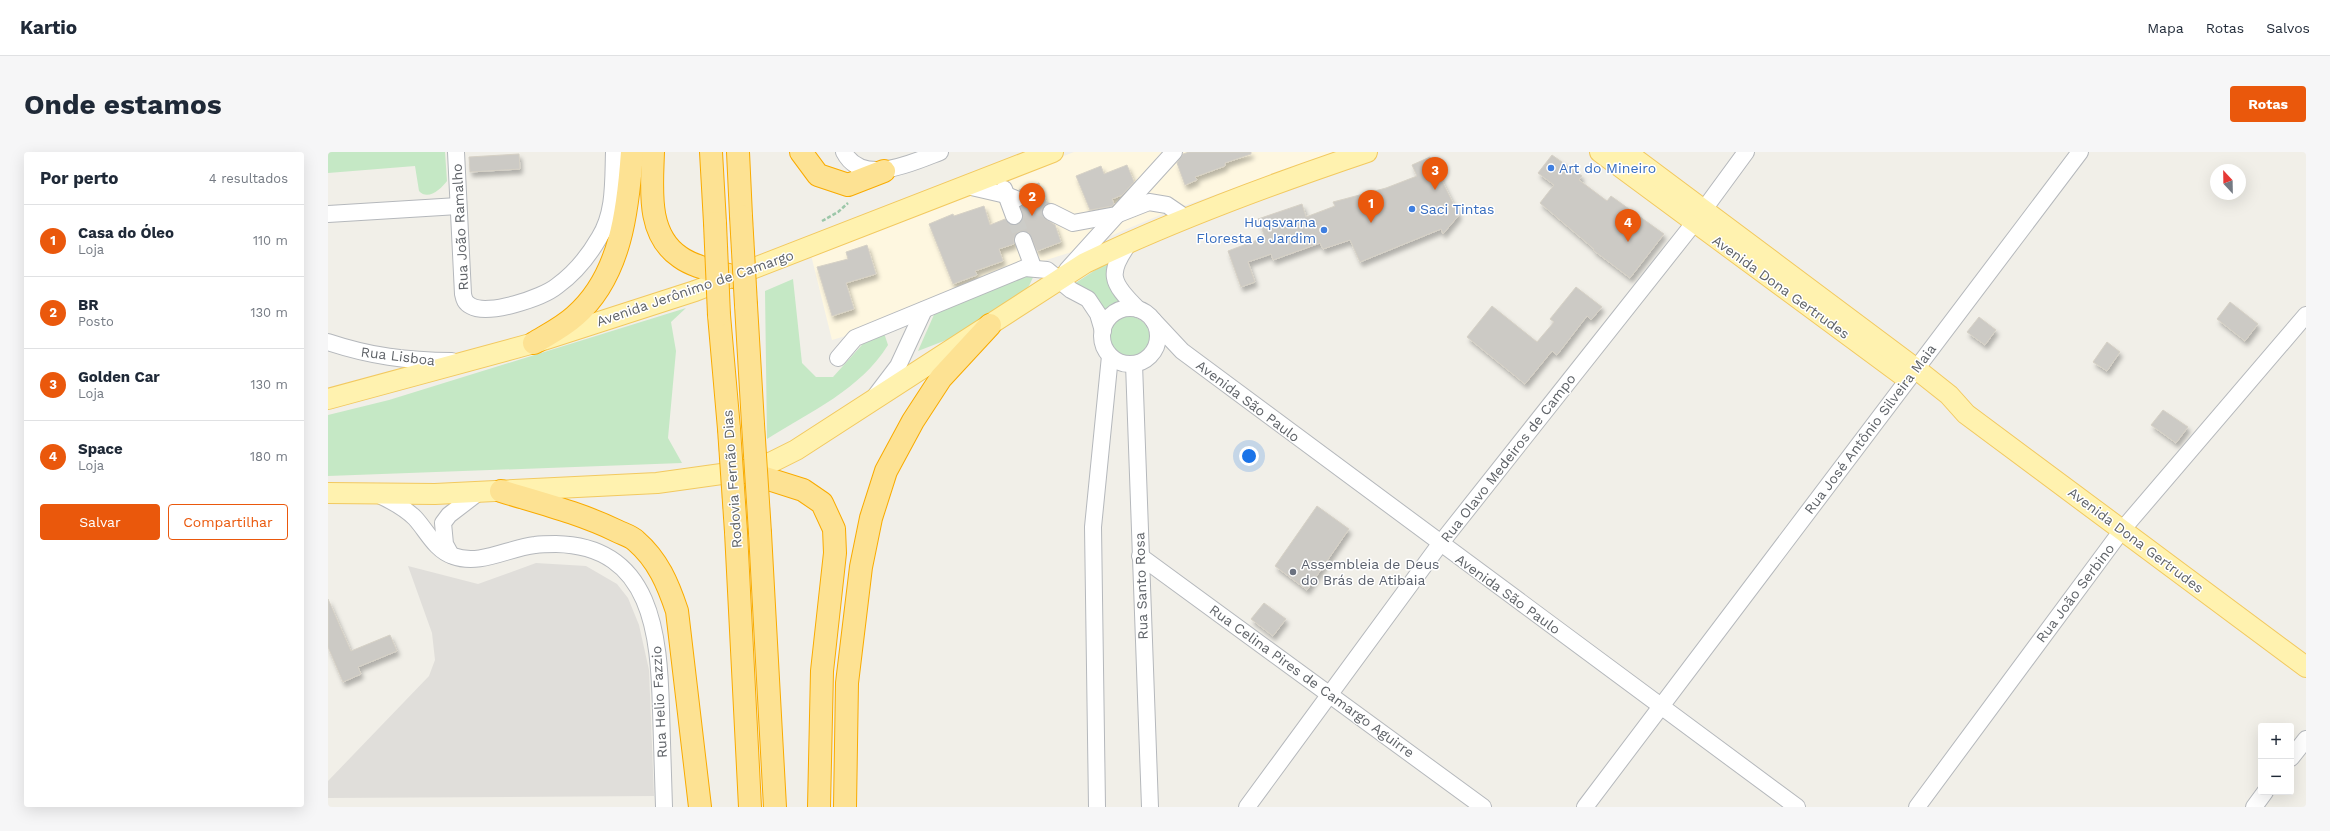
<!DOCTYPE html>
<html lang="pt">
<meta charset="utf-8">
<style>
body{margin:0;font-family:"Work Sans",sans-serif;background:#f6f6f7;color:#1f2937}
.controls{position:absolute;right:12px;bottom:12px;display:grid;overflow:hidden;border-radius:4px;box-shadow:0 4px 16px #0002}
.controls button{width:36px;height:36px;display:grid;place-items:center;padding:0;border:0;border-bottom:1px solid #e0e1e3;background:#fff;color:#1f2937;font:20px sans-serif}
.compass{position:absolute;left:1882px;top:12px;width:36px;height:36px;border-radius:50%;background:#fff;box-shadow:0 4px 16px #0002;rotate:338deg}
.you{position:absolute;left:921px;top:304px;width:14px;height:14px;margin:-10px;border:3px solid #fff;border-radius:50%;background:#1a73e8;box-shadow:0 0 0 6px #1a73e833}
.badge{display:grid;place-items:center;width:26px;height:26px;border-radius:50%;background:#ea580c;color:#fff;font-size:13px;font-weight:700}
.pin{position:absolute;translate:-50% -33px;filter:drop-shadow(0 1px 2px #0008)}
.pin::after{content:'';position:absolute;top:21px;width:14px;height:12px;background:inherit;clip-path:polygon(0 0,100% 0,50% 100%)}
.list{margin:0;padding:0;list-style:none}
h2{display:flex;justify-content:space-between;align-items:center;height:52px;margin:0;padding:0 16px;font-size:17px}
h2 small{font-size:13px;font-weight:400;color:#747a83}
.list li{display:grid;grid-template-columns:26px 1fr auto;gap:12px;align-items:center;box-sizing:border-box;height:72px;padding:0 16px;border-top:1px solid #e0e1e3}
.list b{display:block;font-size:15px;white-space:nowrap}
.list p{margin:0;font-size:13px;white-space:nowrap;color:#747a83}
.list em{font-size:13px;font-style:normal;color:#747a83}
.actions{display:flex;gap:8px;padding:12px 16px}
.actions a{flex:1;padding:9px 0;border:1px solid #ea580c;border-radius:4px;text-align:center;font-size:14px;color:#ea580c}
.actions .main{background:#ea580c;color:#fff}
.map{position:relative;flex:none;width:1978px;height:655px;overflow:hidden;border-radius:4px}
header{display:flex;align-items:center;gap:24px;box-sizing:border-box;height:56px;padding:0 20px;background:#fff;border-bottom:1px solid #e0e1e3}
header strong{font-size:19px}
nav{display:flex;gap:22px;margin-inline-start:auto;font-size:14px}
.intro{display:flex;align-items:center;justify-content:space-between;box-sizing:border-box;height:96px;padding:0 24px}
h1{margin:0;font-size:28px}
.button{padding:10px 18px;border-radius:4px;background:#ea580c;color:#fff;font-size:14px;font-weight:700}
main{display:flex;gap:24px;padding:0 24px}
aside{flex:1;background:#fff;border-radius:4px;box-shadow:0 4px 16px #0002}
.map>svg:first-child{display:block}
.commercial{fill:#fef7e0}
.industrial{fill:#e0deda}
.green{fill:#c5e8c5}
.building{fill:#cccac5;stroke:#d6d1c6;filter:url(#shadow)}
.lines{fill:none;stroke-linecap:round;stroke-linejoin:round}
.minor-tunnel{stroke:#ccccc8;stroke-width:16;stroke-dasharray:16 8;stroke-linecap:butt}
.minor-casing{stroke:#b5b8bc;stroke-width:18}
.major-casing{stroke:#f2c960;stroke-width:22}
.highway-casing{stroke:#f9ab00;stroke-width:24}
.path{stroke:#9cc7a9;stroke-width:2.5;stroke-dasharray:4 2;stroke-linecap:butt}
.minor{stroke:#fff;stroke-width:16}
.major{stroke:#fff2af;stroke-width:20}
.highway{stroke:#fde293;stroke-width:22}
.highway-bridge-casing{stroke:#f9ab00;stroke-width:24;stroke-linecap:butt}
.highway-bridge{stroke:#fde293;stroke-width:22}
.shop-dot{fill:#3f7fe0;stroke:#fff;stroke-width:1.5}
.worship-dot{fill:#6b7280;stroke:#fff;stroke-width:1.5}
.labels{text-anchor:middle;stroke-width:3;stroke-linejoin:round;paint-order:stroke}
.shop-label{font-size:14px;fill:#366cbe;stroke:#fff;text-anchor:start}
.street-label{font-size:14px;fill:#5f6368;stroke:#fff}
.worship-label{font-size:14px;fill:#5b616d;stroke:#fff;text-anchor:start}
</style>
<header>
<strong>Kartio</strong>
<nav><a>Mapa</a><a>Rotas</a><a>Salvos</a></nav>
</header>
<div class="intro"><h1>Onde estamos</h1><a class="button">Rotas</a></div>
<main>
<aside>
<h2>Por perto<small>4 resultados</small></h2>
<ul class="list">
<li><span class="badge">1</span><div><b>Casa do Óleo</b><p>Loja</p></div><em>110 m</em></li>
<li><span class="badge">2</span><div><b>BR</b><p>Posto</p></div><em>130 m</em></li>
<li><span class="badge">3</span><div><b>Golden Car</b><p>Loja</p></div><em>130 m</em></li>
<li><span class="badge">4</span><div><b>Space</b><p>Loja</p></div><em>180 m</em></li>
</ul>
<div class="actions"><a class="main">Salvar</a><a>Compartilhar</a></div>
</aside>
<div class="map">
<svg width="1978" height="655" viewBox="0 0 1978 655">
<defs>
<filter id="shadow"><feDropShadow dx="2.5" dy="4.5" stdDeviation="2" flood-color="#0004"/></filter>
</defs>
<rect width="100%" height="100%" fill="#f1efe8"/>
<polygon class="commercial" points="746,0 1008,0 844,58 747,99 715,109 697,110 528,181 504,188 483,103"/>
<polygon class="industrial" points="208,411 258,414 289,432 300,446 311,473 321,518 326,644 0,646 0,629 101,524 107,508 104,481 80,414 150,432"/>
<g class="green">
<path d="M0 0H117L119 29C113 37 100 49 91 39L87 14 0 21Z"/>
<polygon points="781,109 778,118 779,123 798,154 783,161 777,168 743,134"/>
<polygon points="707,121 701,134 692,143 621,187 590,199 608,158 680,128"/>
<path d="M465 127 474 211 488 225H505L542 184 556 181 560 193C533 237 482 260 439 287L437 139Z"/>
<polygon points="358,156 343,170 348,199 340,286 354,311 0,324 0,263 61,248"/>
<path d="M803 164C837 173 819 216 792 201 781 194 781 185 782 174L794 165Z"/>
</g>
<g class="building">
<polygon points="861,0 923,0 923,2 897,11 897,14 867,25 869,28 857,33 849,11 855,2"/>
<polygon points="191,2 192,17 142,20 141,5"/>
<polygon points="1224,3 1254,24 1251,28 1279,49 1283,44 1336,82 1302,126 1265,98 1266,97 1212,51 1226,33 1210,21"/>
<polygon points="1102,5 1131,63 1115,82 1113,77 1032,110 1022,88 995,97 992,91 945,108 943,102 920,110 927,130 913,135 900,99 937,85 930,67 974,52 978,65 1007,54 1005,50 1058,36 1089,24 1084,13"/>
<polygon points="799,13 806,30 794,43 784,47 786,52 784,54 762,58 748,24 773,14 776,22"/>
<polygon points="711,31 719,52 714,56 715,65 727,73 733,90 709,99 701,81 691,79 686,86 686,92 671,97 675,109 647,119 649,123 625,132 601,72 625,62 626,64 656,54 662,73 677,67 684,73 690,73 695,66 693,55 697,46 691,38"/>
<polygon points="539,93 548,122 518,131 526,157 504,164 489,115 520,107 518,100"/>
<polygon points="1248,135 1274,155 1263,168 1259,164 1229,203 1224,199 1197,232 1139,185 1164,154 1209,190 1226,170 1222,167"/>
<polygon points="1902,150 1930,172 1917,189 1889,167"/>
<polygon points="1651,165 1668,178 1657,193 1639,180"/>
<polygon points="1779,190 1792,200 1779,219 1765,210"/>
<polygon points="1835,258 1860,275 1848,291 1823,273"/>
<polygon points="989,354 1021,377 979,438 947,414"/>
<polygon points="0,447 23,499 62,483 69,499 30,515 33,522 15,530 0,495"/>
<polygon points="936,451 958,467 945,484 923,467"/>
</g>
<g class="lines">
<g class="minor-tunnel">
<polyline points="688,47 723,60"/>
<polyline points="686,64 695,88"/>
</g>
<defs>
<g id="minor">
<path d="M128 0 135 142C136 147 137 151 143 154 160 164 214 146 229 134 247 121 260 105 271 86 287 61 285 29 286 0"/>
<path d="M516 0C534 35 586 10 612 0"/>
<polyline points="639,34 678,43 688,47"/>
<polyline points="676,37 686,64"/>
<polyline points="723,60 745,71 788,63 821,50 839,53 858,66"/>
<polyline points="0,62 130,54"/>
<polyline points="695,88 705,115"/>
<path d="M802 90C779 121 782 130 810 157"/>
<polyline points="739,118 846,0"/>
<circle cx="802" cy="184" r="28"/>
<polyline points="825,168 854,199 1469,655"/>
<path d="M0 190C42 204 79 209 124 209"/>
<polyline points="510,206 527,186 697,116 719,118 743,138 760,147 770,162 775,179"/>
<polyline points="806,212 822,655"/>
<polyline points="548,243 570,214 596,158"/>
<path d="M49 342C62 348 76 355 87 366 99 379 107 398 125 404 152 414 180 396 207 393 214 392 221 392 228 392 325 394 331 484 333 558 334 590 335 623 336 655"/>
<polyline points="123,403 117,392 115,371 121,363 151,340"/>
<polyline points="812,404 1155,655"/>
<polyline points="1963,606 1978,587"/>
<polyline points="769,655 765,375 782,204"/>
<polyline points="919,655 1112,392 1366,71 1418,0"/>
<polyline points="1257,655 1752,0"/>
<polyline points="1589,655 1794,378 1978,163"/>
<polyline points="1926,655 1937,640"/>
</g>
<g id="major">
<polyline points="1272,0 1574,223"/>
<polyline points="1298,0 1587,216 1621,243 1638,262 1978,515"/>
<polyline points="0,247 206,191 367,139 725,0"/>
<path d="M0 341 107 342 329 331 415 319 444 310 468 298 757 111C848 67 944 32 1039 0"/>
</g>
<g id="highway">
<path d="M325 0C324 36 318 82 352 105 367 116 389 119 407 125"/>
<polyline points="383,0 387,71"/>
<polyline points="410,0 413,64"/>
<polyline points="473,0 490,23 520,33 556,19"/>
<polyline points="418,153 425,272"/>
<polyline points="391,163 401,277"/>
<path d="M206 191C219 183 235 175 247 164 293 124 300 57 304 0"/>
<polyline points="415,319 475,338 494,351 506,377 507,401 494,519 491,655"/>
<path d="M173 339C212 351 252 361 289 379 295 382 303 384 308 389 330 408 340 432 349 459L372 655"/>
<polyline points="408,380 422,655"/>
<polyline points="432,381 447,655"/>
<polyline points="517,655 519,531 533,415 543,366 558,319 585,269 613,226 662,173"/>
</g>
</defs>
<use href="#minor" class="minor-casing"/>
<use href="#major" class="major-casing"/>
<use href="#highway" class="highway-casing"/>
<polyline class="path" points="494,69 510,60 520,51"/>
<use href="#minor" class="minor"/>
<use href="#major" class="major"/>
<use href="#highway" class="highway"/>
<defs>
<g id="highway-bridge">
<polyline points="413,64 418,153"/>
<polyline points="387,71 391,163"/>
<polyline points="425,272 432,381"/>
<polyline points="401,277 408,380"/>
</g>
</defs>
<use href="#highway-bridge" class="highway-bridge-casing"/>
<use href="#highway-bridge" class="highway-bridge"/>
</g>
<g class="shop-dot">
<circle cx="1223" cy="16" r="4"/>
<circle cx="1084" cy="57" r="4"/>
<circle cx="996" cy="78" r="4"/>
</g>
<circle class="worship-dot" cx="965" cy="420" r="4"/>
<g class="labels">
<g class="shop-label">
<text x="1231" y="21">Art do Mineiro</text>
<text x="1092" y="62">Saci Tintas</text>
<text x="988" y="75" text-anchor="end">Huqsvarna<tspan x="988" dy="16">Floresta e Jardim</tspan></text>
</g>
<g class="street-label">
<text transform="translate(132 75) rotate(-93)" y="5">Rua João Ramalho</text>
<text transform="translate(1453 135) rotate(36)" y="5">Avenida Dona Gertrudes</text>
<text transform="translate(367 136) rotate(-19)" y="5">Avenida Jerônimo de Camargo</text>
<text transform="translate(70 204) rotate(7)" y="5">Rua Lisboa</text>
<text transform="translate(920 249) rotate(37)" y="5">Avenida São Paulo</text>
<text transform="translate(1542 277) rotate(-53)" y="5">Rua José Antônio Silveira Maia</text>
<text transform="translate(1180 306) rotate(-52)" y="5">Rua Olavo Medeiros de Campo</text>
<text transform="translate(404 327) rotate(-94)" y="5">Rodovia Fernão Dias</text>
<text transform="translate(1808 388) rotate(37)" y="5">Avenida Dona Gertrudes</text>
<text transform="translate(813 434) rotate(-92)" y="5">Rua Santo Rosa</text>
<text transform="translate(1747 441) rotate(-53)" y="5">Rua João Serbino</text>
<text transform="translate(1180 442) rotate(36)" y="5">Avenida São Paulo</text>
<text transform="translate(984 529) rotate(36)" y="5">Rua Celina Pires de Camargo Aguirre</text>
<text transform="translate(331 550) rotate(-93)" y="5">Rua Helio Fazzio</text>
</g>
<g class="worship-label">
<text x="973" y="417">Assembleia de Deus<tspan x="973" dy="16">do Brás de Atibaia</tspan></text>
</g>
</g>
</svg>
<div class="controls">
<button>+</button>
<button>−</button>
</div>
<svg class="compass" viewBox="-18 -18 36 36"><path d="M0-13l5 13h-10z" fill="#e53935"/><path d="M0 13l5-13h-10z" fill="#747a83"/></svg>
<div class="you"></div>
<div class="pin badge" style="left:1043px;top:71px">1</div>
<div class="pin badge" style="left:704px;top:64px">2</div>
<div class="pin badge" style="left:1107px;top:38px">3</div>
<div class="pin badge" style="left:1300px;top:90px">4</div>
</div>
</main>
